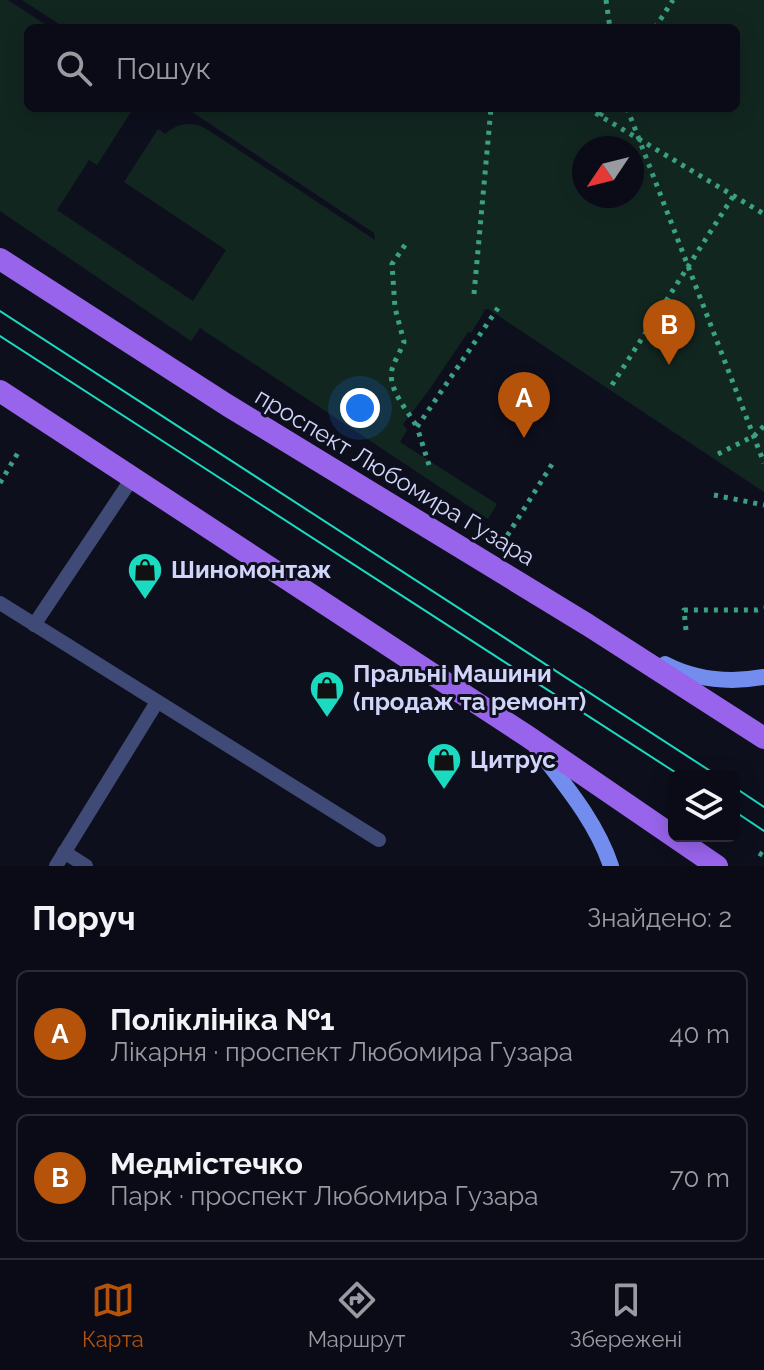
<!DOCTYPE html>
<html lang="uk">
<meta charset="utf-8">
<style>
body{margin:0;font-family:Raleway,sans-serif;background:#13141f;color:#f1f3f6}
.controls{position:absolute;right:24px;bottom:24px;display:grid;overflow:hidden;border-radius:12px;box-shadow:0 4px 20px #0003}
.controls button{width:72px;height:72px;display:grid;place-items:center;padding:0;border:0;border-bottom:2px solid #2a2b35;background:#0a0b16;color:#f1f3f6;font:40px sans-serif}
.compass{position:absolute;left:572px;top:136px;width:72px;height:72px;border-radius:50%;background:#0a0b16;box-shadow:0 4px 20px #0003;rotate:235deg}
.you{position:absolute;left:360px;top:408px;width:28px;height:28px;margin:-20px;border:6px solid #fff;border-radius:50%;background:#1a73e8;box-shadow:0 0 0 12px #1a73e833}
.badge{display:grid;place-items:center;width:52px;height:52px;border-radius:50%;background:#b45309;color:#fff;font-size:26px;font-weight:700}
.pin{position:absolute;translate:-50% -66px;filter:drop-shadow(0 2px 4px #0008)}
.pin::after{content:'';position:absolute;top:42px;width:28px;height:24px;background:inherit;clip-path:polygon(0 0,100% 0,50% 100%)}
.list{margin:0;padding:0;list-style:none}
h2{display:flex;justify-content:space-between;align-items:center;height:104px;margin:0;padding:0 32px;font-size:34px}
h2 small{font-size:26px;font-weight:400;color:#999ba1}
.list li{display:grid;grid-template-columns:52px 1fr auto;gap:24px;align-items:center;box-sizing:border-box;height:128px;margin:0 16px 16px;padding:0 16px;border:2px solid #2a2b35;border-radius:12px}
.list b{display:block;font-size:30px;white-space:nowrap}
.list p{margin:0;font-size:26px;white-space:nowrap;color:#999ba1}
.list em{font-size:26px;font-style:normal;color:#999ba1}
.icon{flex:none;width:44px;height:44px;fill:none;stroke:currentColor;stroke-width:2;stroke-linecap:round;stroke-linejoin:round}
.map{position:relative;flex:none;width:764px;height:866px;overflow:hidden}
.search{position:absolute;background:#0a0b16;box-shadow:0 4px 20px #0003;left:24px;right:24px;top:24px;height:88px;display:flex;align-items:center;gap:20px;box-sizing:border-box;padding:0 28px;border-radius:12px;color:#999ba1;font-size:30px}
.sheet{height:392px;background:#0a0b16}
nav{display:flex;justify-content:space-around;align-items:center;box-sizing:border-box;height:112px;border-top:2px solid #2a2b35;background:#0a0b16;font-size:22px;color:#999ba1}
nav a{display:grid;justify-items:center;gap:4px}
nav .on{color:#b45309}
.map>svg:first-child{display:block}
.green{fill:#122620;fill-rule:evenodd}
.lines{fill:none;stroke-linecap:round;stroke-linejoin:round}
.path{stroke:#3ba183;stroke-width:5;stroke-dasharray:4 6;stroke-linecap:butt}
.service{stroke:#3f4a76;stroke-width:14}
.secondary{stroke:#728ded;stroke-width:16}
.primary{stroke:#9964ec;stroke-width:22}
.tram{stroke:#1bdabf;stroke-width:2}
.labels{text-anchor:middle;stroke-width:6;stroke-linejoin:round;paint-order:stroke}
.street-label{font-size:24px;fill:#d0d5f9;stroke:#0e0f1d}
.poi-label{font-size:24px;font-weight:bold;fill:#d0d5f9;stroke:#0e0f1d;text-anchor:start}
</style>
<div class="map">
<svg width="764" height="866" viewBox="0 0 764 866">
<rect width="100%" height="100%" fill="#0e0f1d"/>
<path class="green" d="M0 0H8L51 28H28V108H126L131 112 97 165 89 160 57 210 193 301 226 250 124 182 158 129 165 134C177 123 191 121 205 128L375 240 374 233 186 108H736V28H65L22 0H764V492L488 309 483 310 484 312 471 333 468 332 429 390 403 424 407 430 400 442 497 504 488 519 200 328 191 341 0 211ZM632 148V196H584V148Z"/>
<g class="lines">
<g class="path">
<polyline points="606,0 610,28"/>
<polyline points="655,28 673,0"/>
<polyline points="587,108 764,214"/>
<polyline points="627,108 764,463"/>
<polyline points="600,116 605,108"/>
<path d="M405 245 392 264 395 308 404 342C401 350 396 358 393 366 385 387 407 409 417 427"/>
<polyline points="474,294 491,108"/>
<polyline points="612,385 734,195"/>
<polyline points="718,454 754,436 764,426"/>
<polyline points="429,465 417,427 498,308"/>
<polyline points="0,483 19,451"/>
<polyline points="714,495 764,505"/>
<polyline points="502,544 554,461"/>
<polyline points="686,630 684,610 757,610 764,608"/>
<polyline points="759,853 764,856"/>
</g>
<g class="service">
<polyline points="0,603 379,840"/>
<polyline points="34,625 133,477"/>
<polyline points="64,852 86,866"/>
<polyline points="56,866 157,702"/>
</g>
<g class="secondary">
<path d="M665 664C696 680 730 683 764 677"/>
<path d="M536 747C564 784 596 821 611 866"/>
</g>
<g class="primary">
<polyline points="0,259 227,405 588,625 764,738"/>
<polyline points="0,391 527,736 717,866"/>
</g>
<g class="tram">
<polyline points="0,311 718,776"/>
<polyline points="0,336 681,776"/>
<polyline points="734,787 764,807"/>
<polyline points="734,811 764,831"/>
</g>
</g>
<defs>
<symbol id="shop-pin" viewBox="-11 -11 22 30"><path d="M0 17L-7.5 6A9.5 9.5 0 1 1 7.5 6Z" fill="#1bdabf" stroke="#0e0f1d"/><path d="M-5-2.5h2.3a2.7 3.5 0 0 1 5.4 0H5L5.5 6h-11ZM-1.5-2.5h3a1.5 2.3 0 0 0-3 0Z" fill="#111"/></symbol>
</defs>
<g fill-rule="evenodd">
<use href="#shop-pin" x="125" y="550" width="40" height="54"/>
<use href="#shop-pin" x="307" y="668" width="40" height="54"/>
<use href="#shop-pin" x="424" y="740" width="40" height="54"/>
</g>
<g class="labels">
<g class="street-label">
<text transform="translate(395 477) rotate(31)" y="8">проспект Любомира Гузара</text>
</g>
<g class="poi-label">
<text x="171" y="578">Шиномонтаж</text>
<text x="353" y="682">Пральні Машини<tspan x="353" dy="28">(продаж та ремонт)</tspan></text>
<text x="470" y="768">Цитрус</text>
</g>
</g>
</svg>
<div class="controls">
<button><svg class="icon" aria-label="layers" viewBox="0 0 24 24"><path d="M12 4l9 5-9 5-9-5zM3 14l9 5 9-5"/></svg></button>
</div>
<svg class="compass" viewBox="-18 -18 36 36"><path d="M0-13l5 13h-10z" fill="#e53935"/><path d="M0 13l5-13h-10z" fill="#999ba1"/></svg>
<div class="you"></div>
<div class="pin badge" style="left:524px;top:438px">A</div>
<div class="pin badge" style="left:669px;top:365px">B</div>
<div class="search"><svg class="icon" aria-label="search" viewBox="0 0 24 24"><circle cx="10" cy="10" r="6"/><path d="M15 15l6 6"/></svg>Пошук</div>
</div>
<section class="sheet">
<h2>Поруч<small>Знайдено: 2</small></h2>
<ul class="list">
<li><span class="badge">A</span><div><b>Поліклініка №1</b><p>Лікарня · проспект Любомира Гузара</p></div><em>40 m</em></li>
<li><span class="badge">B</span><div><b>Медмістечко</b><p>Парк · проспект Любомира Гузара</p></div><em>70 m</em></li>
</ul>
</section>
<nav>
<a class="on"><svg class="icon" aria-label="map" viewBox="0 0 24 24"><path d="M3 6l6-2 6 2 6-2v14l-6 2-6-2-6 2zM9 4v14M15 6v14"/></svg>Карта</a>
<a><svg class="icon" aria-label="directions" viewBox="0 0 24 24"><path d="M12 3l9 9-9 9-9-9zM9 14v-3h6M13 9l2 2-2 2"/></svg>Маршрут</a>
<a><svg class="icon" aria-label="saved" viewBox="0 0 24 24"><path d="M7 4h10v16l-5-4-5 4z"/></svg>Збережені</a>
</nav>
